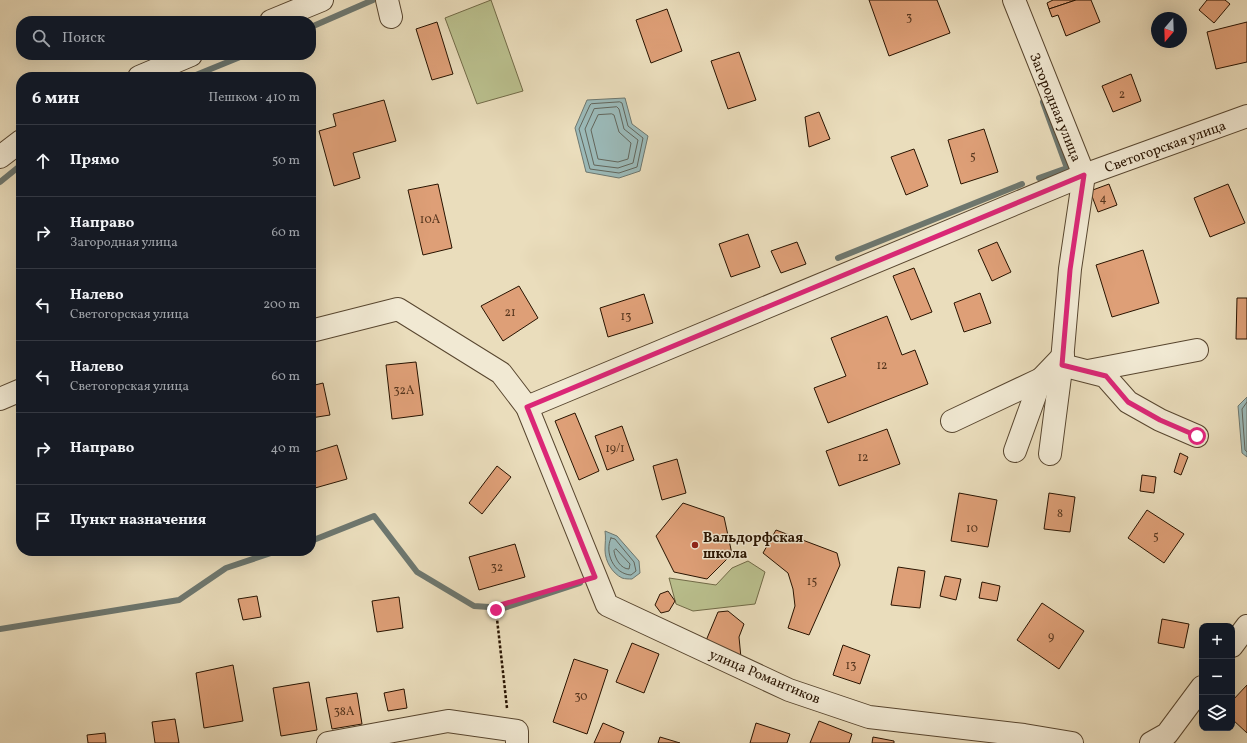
<!DOCTYPE html>
<html lang="ru">
<meta charset="utf-8">
<style>
body{margin:0;font-family:Vollkorn,serif;background:#242831;color:#f1f3f6}
.controls{position:absolute;right:12px;bottom:12px;display:grid;overflow:hidden;border-radius:8px;box-shadow:0 4px 16px #0002}
.controls button{width:36px;height:36px;display:grid;place-items:center;padding:0;border:0;border-bottom:1px solid #363941;background:#171b24;color:#f1f3f6;font:20px sans-serif}
.compass{position:absolute;left:1151px;top:12px;width:36px;height:36px;border-radius:50%;background:#171b24;box-shadow:0 4px 16px #0002;rotate:199deg}
.stop{position:absolute;width:12px;height:12px;margin:-9px;border:3px solid #db2777;border-radius:50%;background:#fff}
.stop.end{background:#db2777;border-color:#fff;box-shadow:0 1px 4px #0008}
.list{margin:0;padding:0;list-style:none}
h2{display:flex;justify-content:space-between;align-items:center;height:52px;margin:0;padding:0 16px;font-size:17px}
h2 small{font-size:13px;font-weight:400;color:#9ea1a6}
.list li{display:grid;grid-template-columns:26px 1fr auto;gap:12px;align-items:center;box-sizing:border-box;height:72px;padding:0 16px;border-top:1px solid #363941}
.list b{display:block;font-size:15px;white-space:nowrap}
.list p{margin:0;font-size:13px;white-space:nowrap;color:#9ea1a6}
.list em{font-size:13px;font-style:normal;color:#9ea1a6}
.icon{flex:none;width:22px;height:22px;fill:none;stroke:currentColor;stroke-width:2;stroke-linecap:round;stroke-linejoin:round}
.map{position:relative;flex:none;width:1247px;height:743px;overflow:hidden}
.search{position:absolute;background:#171b24;box-shadow:0 4px 16px #0002;left:16px;top:16px;width:300px;height:44px;display:flex;align-items:center;gap:10px;box-sizing:border-box;padding:0 14px;border-radius:16px;color:#9ea1a6;font-size:15px}
.panel{position:absolute;background:#171b24;box-shadow:0 4px 16px #0002;left:16px;top:72px;width:300px;height:484px;border-radius:16px}
.map>svg:first-child{display:block}
.green{fill:#bac08e;stroke:#716a47}
.water{fill:#9bbab9;stroke:#6d776f}
.lines{fill:none;stroke-linecap:round;stroke-linejoin:round}
.shore{stroke:#62665c;stroke-width:1}
.stream{stroke:#6d776f;stroke-width:6}
.building{fill:#de9f77;stroke:#281300}
.minor-casing{stroke:#58462f;stroke-width:24}
.path{stroke:#281300;stroke-width:2.5;stroke-dasharray:3 2;stroke-linecap:butt}
.minor{stroke:#f1e9d3;stroke-width:22}
.route{stroke:#db2777;stroke-width:5}
.poi-dot{fill:#8f2418;stroke:#f1e9d3;stroke-width:1.5}
.labels{text-anchor:middle;stroke-width:3;stroke-linejoin:round;paint-order:stroke}
.number-label{font-size:12px;fill:#56361e}
.street-label{font-size:14px;fill:#281300;stroke:#f1e9d3}
.poi-label{font-size:14px;font-weight:bold;fill:#281300;stroke:#f1e9d3;text-anchor:start}
</style>
<div class="map">
<svg width="1247" height="743" viewBox="0 0 1247 743">
<rect width="100%" height="100%" fill="#eaddbc"/>
<filter id="stains"><feTurbulence type="fractalNoise" baseFrequency=".005" numOctaves="4"/><feColorMatrix values="0 0 0 0 .2 0 0 0 0 .09 0 0 0 0 .02 0 0 0 .5 -.17"/></filter>
<radialGradient id="worn" r=".72"><stop offset=".6" stop-color="#630" stop-opacity="0"/><stop offset="1" stop-color="#630" stop-opacity=".3"/></radialGradient>
<g class="green">
<polygon points="491,0 523,91 477,104 445,18"/>
<polygon points="748,561 765,572 755,604 693,611 676,604 669,578 716,585 732,568"/>
</g>
<g class="water">
<polygon points="625,98 632,124 648,136 640,171 619,178 586,172 575,128 587,100"/>
<polygon points="1247,397 1247,457 1242,453 1238,406"/>
<path d="M605 531 617 536 639 561 640 573 632 579C629 579 625 579 622 578 612 573 605 561 605 550 605 543 606 538 605 531Z"/>
</g>
<g class="lines">
<g class="shore">
<polygon points="620,102 622,103 628,126 643,138 637,167 619,173 590,169 579,129 590,105 591,104"/>
<polygon points="617,107 619,109 624,129 638,140 633,163 618,168 594,165 585,129 594,109"/>
<polygon points="612,114 614,115 619,132 631,143 628,159 618,162 598,159 591,130 598,115"/>
<polyline points="1247,402 1242,409 1245,450 1247,452"/>
<path d="M611 538 615 539 634 562 636 571 631 575C614 574 604 553 611 538Z"/>
<path d="M616 549 630 564 629 569C621 569 615 559 614 551Z"/>
</g>
<g class="stream">
<polyline points="311,27 373,0"/>
<polyline points="191,77 245,55"/>
<polyline points="1039,178 1067,168 1043,102"/>
<polyline points="0,182 21,165"/>
<polyline points="838,258 1022,184"/>
<polyline points="311,541 374,516 417,572 474,606 504,608 580,583"/>
<polyline points="0,629 179,600 226,568 277,551"/>
</g>
</g>
<g class="building">
<polygon points="869,0 937,0 950,33 889,56"/>
<polygon points="1053,0 1076,0 1049,9 1047,3"/>
<polygon points="1076,0 1091,0 1100,22 1066,36 1058,15 1052,17 1049,9"/>
<polygon points="1207,0 1225,0 1230,4 1214,23 1199,10"/>
<polygon points="667,9 682,51 651,63 636,20"/>
<polygon points="437,22 453,74 432,80 416,29"/>
<polygon points="1247,22 1247,62 1216,69 1207,32"/>
<polygon points="739,52 756,100 728,109 711,61"/>
<polygon points="1131,74 1141,101 1113,112 1102,86"/>
<polygon points="384,100 396,141 353,153 360,178 334,186 319,131 336,126 333,114"/>
<polygon points="819,112 830,139 809,147 805,117"/>
<polygon points="984,129 998,172 961,184 948,140"/>
<polygon points="914,149 928,186 906,195 891,157"/>
<polygon points="438,184 452,248 423,255 408,190"/>
<polygon points="1109,184 1117,205 1098,212 1090,191"/>
<polygon points="1228,184 1245,223 1210,237 1194,198"/>
<polygon points="748,234 760,267 731,277 719,244"/>
<polygon points="797,242 806,264 781,273 771,251"/>
<polygon points="997,242 1011,272 992,281 978,250"/>
<polygon points="1143,250 1159,303 1112,317 1096,265"/>
<polygon points="914,268 932,312 911,320 893,276"/>
<polygon points="519,286 538,318 503,341 481,306"/>
<polygon points="980,293 991,323 964,332 954,303"/>
<polygon points="644,294 653,323 608,337 600,308"/>
<polygon points="1237,298 1247,298 1247,339 1236,339"/>
<polygon points="887,316 902,355 915,350 928,384 828,423 814,388 846,376 831,338"/>
<polygon points="416,362 423,415 392,419 386,365"/>
<polygon points="323,383 330,415 311,418 311,386"/>
<polygon points="575,413 599,471 579,480 555,421"/>
<polygon points="622,426 634,460 607,470 595,436"/>
<polygon points="887,429 900,464 839,486 826,451"/>
<polygon points="337,445 347,479 315,488 311,473 311,453"/>
<polygon points="1180,453 1188,457 1181,475 1174,472"/>
<polygon points="677,459 686,493 662,500 653,466"/>
<polygon points="497,466 511,477 482,514 469,503"/>
<polygon points="1142,475 1156,477 1154,493 1140,491"/>
<polygon points="959,493 997,500 988,547 951,541"/>
<polygon points="1049,493 1075,497 1070,532 1044,529"/>
<polygon points="683,503 724,517 732,554 707,579 674,572 656,536"/>
<polygon points="1147,510 1184,534 1164,563 1128,538"/>
<polygon points="776,530 837,553 840,565 809,635 788,628 795,606 793,589 788,573 763,553"/>
<polygon points="515,544 525,577 479,590 469,557"/>
<polygon points="898,567 925,571 920,608 891,605"/>
<polygon points="945,576 961,579 956,600 940,596"/>
<polygon points="982,582 1000,586 997,601 979,598"/>
<polygon points="668,591 675,601 669,611 661,613 655,605 660,594"/>
<polygon points="257,596 261,617 243,620 238,599"/>
<polygon points="399,597 403,628 377,632 372,601"/>
<polygon points="1042,603 1084,631 1059,669 1017,640"/>
<polygon points="728,611 744,624 739,637 741,658 705,643 718,612"/>
<polygon points="1162,619 1189,624 1184,648 1158,643"/>
<polygon points="632,643 659,654 644,693 616,682"/>
<polygon points="843,645 870,655 860,684 833,675"/>
<polygon points="574,659 608,670 587,734 553,722"/>
<polygon points="233,665 243,721 204,728 196,673"/>
<polygon points="309,682 317,730 281,736 273,688"/>
<polygon points="1247,685 1247,733 1232,719 1232,701"/>
<polygon points="404,689 407,708 388,711 384,693"/>
<polygon points="357,693 362,724 332,729 326,698"/>
<polygon points="175,719 179,743 155,743 152,722"/>
<polygon points="819,721 852,734 849,743 810,743"/>
<polygon points="603,723 624,732 620,743 594,743"/>
<polygon points="756,723 790,734 787,743 750,743"/>
<polygon points="105,733 106,743 88,743 87,735"/>
<polygon points="660,737 680,743 658,743"/>
<polygon points="873,737 894,741 894,743 872,743"/>
</g>
<g class="lines">
<defs>
<g id="minor">
<polyline points="387,0 391,17"/>
<polyline points="1014,0 1084,175 1070,269 1062,361 1050,454"/>
<polyline points="271,21 322,0"/>
<polyline points="139,77 191,55"/>
<polyline points="0,157 21,141"/>
<polyline points="311,331 398,309 501,373 527,407 607,605 789,690 869,717 1024,735 1072,743"/>
<polyline points="1062,365 1105,376 1128,402 1160,420 1197,436"/>
<polyline points="1088,371 1197,350"/>
<polyline points="0,399 21,390"/>
<polyline points="527,407 1084,175 1247,116"/>
<polyline points="952,421 1041,379"/>
<polyline points="1015,451 1041,379 1063,356"/>
<polyline points="1232,646 1247,626"/>
<polyline points="328,743 448,721 517,731 517,743"/>
<polyline points="1151,743 1167,734 1202,687"/>
</g>
</defs>
<use href="#minor" class="minor-casing"/>
<polyline class="path" points="507,708 496,610 497,606 576,583"/>
<use href="#minor" class="minor"/>
</g>
<g class="lines">
<polyline class="route" points="496,610 497,606 595,577 527,407 1084,175 1070,270 1062,365 1106,376 1128,402 1160,420 1197,436"/>
</g>
<circle class="poi-dot" cx="695" cy="545" r="4"/>
<g class="labels">
<g class="number-label">
<text x="909" y="21">3</text>
<text x="1122" y="98">2</text>
<text x="973" y="160">5</text>
<text x="1103" y="202">4</text>
<text x="430" y="223">10А</text>
<text x="510" y="316">21</text>
<text x="626" y="320">13</text>
<text x="882" y="369">12</text>
<text x="404" y="394">32А</text>
<text x="615" y="452">19/1</text>
<text x="863" y="461">12</text>
<text x="1060" y="517">8</text>
<text x="972" y="532">10</text>
<text x="1156" y="540">5</text>
<text x="497" y="571">32</text>
<text x="812" y="585">15</text>
<text x="1051" y="640">9</text>
<text x="851" y="669">13</text>
<text x="581" y="700">30</text>
<text x="344" y="715">38А</text>
</g>
<g class="street-label">
<text transform="translate(1056 107) rotate(68)" y="5">Загородная улица</text>
<text transform="translate(1165 146) rotate(-20)" y="5">Светогорская улица</text>
<text transform="translate(765 676) rotate(23)" y="5">улица Романтиков</text>
</g>
<g class="poi-label">
<text x="703" y="542">Вальдорфская<tspan x="703" dy="16">школа</tspan></text>
</g>
</g>
<rect width="100%" height="100%" filter="url(#stains)"/>
<rect width="100%" height="100%" fill="url(#worn)"/>
</svg>
<div class="controls">
<button>+</button>
<button>−</button>
<button><svg class="icon" aria-label="layers" viewBox="0 0 24 24"><path d="M12 4l9 5-9 5-9-5zM3 14l9 5 9-5"/></svg></button>
</div>
<svg class="compass" viewBox="-18 -18 36 36"><path d="M0-13l5 13h-10z" fill="#e53935"/><path d="M0 13l5-13h-10z" fill="#9ea1a6"/></svg>
<div class="stop" style="left:1197px;top:436px"></div>
<div class="stop end" style="left:496px;top:610px"></div>
<div class="search"><svg class="icon" aria-label="search" viewBox="0 0 24 24"><circle cx="10" cy="10" r="6"/><path d="M15 15l6 6"/></svg>Поиск</div>
<section class="panel">
<h2>6 мин<small>Пешком · 410 m</small></h2>
<ul class="list">
<li><svg class="icon" aria-label="ahead" viewBox="0 0 24 24"><path d="M12 20V5M6 11l6-6 6 6"/></svg><div><b>Прямо</b></div><em>50 m</em></li>
<li><svg class="icon" aria-label="right" viewBox="0 0 24 24"><path d="M7 20v-9h11M14 6l5 5-5 5"/></svg><div><b>Направо</b><p>Загородная улица</p></div><em>60 m</em></li>
<li><svg class="icon" aria-label="left" viewBox="0 0 24 24"><path d="M17 20v-9H6M10 6l-5 5 5 5"/></svg><div><b>Налево</b><p>Светогорская улица</p></div><em>200 m</em></li>
<li><svg class="icon" aria-label="left" viewBox="0 0 24 24"><path d="M17 20v-9H6M10 6l-5 5 5 5"/></svg><div><b>Налево</b><p>Светогорская улица</p></div><em>60 m</em></li>
<li><svg class="icon" aria-label="right" viewBox="0 0 24 24"><path d="M7 20v-9h11M14 6l5 5-5 5"/></svg><div><b>Направо</b></div><em>40 m</em></li>
<li><svg class="icon" aria-label="arrive" viewBox="0 0 24 24"><path d="M6 21V4h12l-3 4 3 4H6"/></svg><div><b>Пункт назначения</b></div></li>
</ul>
</section>
</div>
